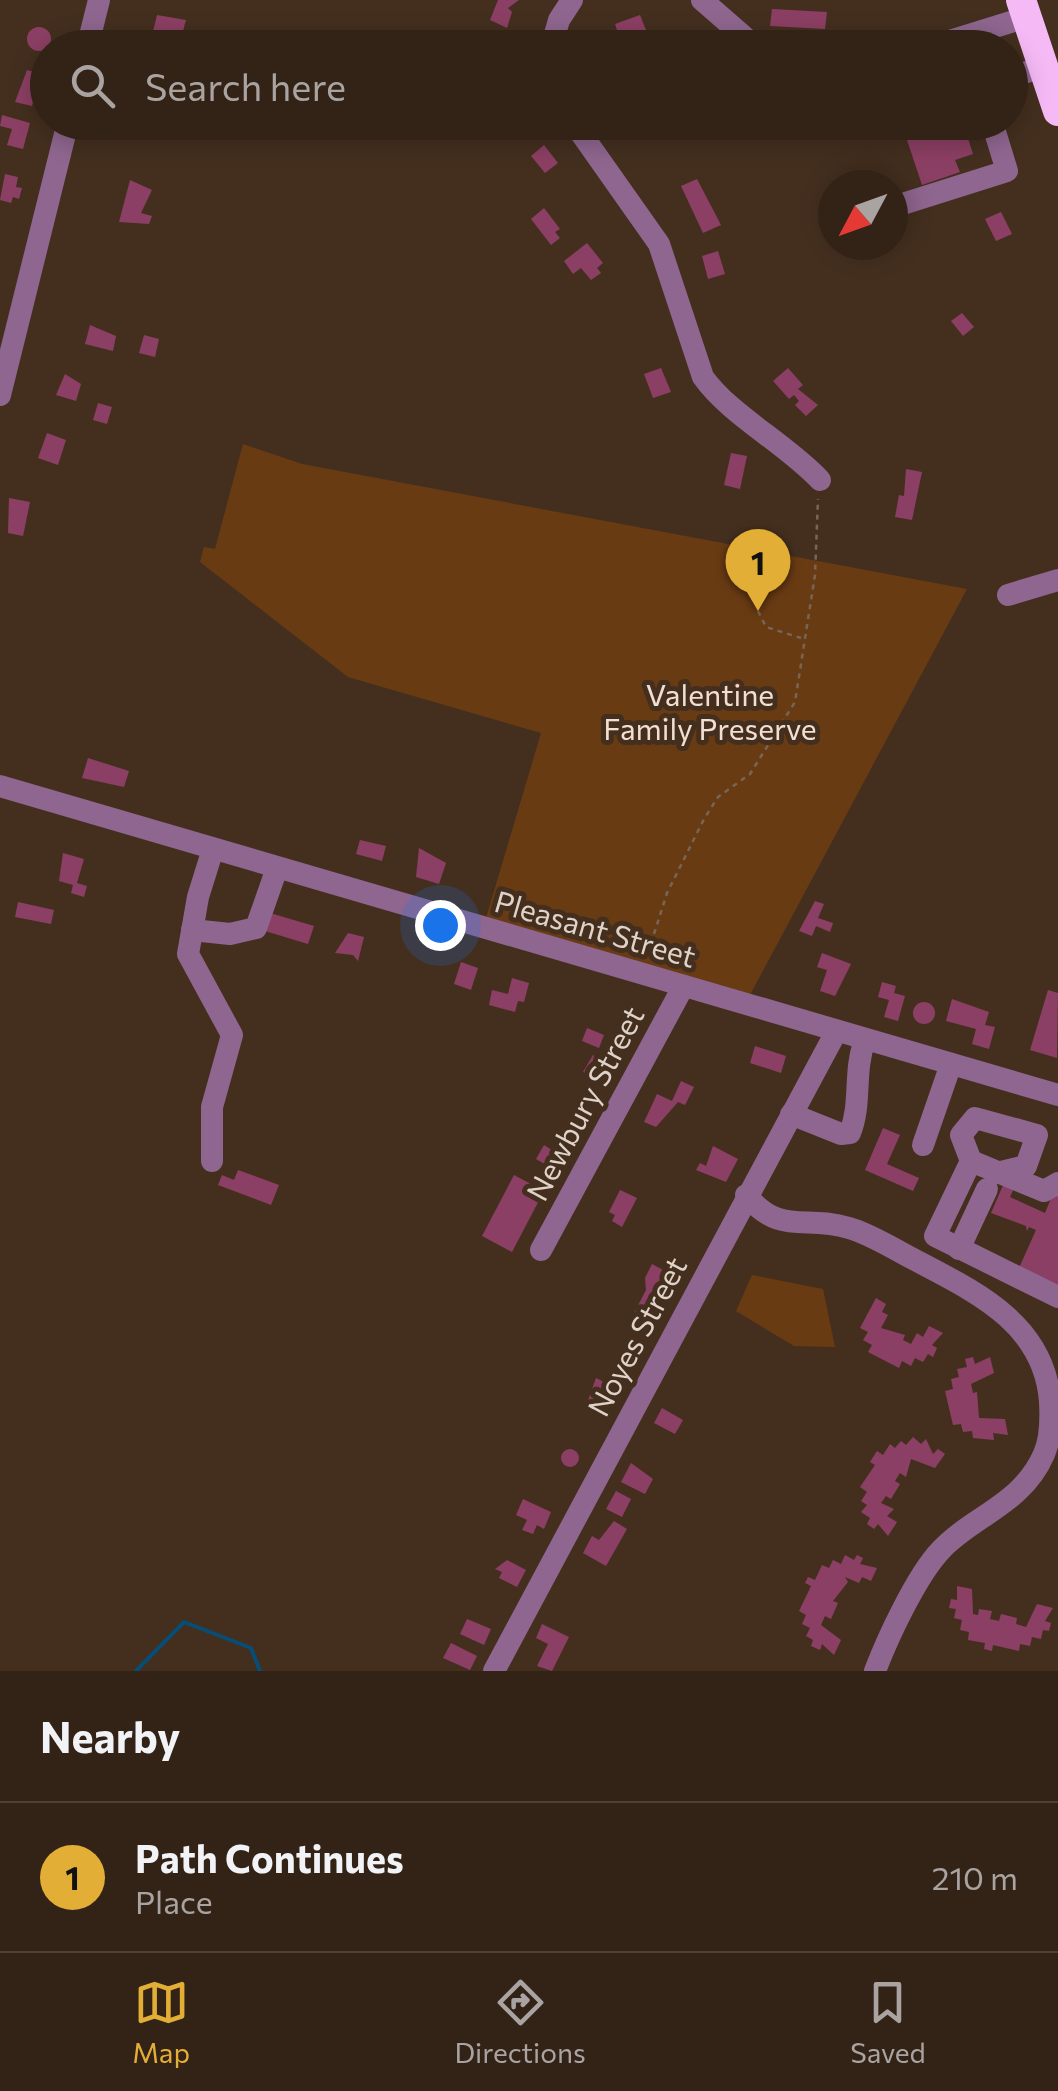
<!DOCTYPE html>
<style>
body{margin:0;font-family:Commissioner,sans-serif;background:#3e2f24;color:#f1f3f6}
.compass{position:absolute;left:818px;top:170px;width:90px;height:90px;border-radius:50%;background:#332317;box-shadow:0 5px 25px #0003;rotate:229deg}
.you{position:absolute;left:440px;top:925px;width:35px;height:35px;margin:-25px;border:8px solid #fff;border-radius:50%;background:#1a73e8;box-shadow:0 0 0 15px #1a73e833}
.badge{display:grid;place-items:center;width:65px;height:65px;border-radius:50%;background:#e3ae35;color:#111;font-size:32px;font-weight:700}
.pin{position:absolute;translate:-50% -82px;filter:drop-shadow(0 2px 5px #0008)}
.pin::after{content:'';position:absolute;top:52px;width:35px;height:30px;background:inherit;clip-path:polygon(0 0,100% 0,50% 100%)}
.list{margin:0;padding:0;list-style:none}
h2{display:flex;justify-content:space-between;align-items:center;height:130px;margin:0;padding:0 40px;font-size:42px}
h2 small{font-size:32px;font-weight:400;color:#a9a4a1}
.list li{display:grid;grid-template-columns:65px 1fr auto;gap:30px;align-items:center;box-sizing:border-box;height:150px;padding:0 40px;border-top:2px solid #4e4036}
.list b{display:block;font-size:38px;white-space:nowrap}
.list p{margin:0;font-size:32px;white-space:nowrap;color:#a9a4a1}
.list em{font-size:32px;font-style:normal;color:#a9a4a1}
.icon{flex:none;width:55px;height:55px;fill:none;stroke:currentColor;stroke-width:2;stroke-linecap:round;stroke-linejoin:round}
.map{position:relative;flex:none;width:1058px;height:1671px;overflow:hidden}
.search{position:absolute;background:#332317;box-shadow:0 5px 25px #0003;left:30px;right:30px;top:30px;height:110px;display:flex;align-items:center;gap:25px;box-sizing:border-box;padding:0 35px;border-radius:55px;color:#a9a4a1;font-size:38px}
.sheet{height:280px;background:#332317}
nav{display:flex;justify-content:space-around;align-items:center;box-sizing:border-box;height:140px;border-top:2px solid #4e4036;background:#332317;font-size:28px;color:#a9a4a1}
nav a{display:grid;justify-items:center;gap:5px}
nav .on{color:#e3ae35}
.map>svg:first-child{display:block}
.green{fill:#693b13}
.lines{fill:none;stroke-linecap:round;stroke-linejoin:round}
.stream{stroke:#074d74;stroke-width:4}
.building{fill:#8c3f64}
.path{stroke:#776557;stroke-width:2.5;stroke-dasharray:5 5;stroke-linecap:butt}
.minor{stroke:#8f668f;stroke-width:22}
.highway{stroke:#f5baf5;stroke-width:30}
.labels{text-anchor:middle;stroke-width:10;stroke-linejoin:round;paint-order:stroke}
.park-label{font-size:30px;fill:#f2dfd1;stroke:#442f1f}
.street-label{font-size:30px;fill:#dfd2c8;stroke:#442f1f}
</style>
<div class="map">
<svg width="1058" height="1671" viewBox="0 0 1058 1671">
<rect width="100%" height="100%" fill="#442f1f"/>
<g class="green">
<polygon points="243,444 302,464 967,589 750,995 486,918 541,733 348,677 200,562 204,547 215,549"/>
<polygon points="752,1275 823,1289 835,1347 794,1346 736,1311"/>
</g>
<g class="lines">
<polyline class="stream" points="136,1671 184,1622 251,1648 260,1671"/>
</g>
<g class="building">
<polygon points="498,0 519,0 508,8 512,12 507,28 490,20"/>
<polygon points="772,9 827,12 825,29 770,26"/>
<polygon points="157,15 186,20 179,46 151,40"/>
<polygon points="640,15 646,30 618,40 620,46 615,48 592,48 588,36 617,30 615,24"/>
<circle cx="39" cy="39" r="12"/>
<polygon points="27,70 34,72 32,80 38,81 32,106 15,102"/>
<polygon points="2,115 30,123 23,149 7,145 12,129 0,126"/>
<polygon points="943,124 948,138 966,132 973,154 955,160 960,172 922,185 906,137"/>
<polygon points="544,145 558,163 545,173 531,156"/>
<polygon points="5,174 18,177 16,187 22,188 19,199 13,197 11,203 0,200"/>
<polygon points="697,179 721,225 703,233 681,186"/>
<polygon points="130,180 152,190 141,213 152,216 149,224 119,222"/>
<polygon points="544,208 560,229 555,232 560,238 551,245 531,219"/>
<polygon points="1001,212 1012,234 996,241 985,219"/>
<polygon points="587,243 603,263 597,268 601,273 591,280 581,268 573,274 564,261"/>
<polygon points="718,251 725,274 708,279 702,256"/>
<polygon points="962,313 974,327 963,336 951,321"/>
<polygon points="90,325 116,336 113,351 85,344"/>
<polygon points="144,335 159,339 155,357 139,353"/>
<polygon points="661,368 671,392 653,398 644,374"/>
<polygon points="788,368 803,385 798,389 818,405 806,416 795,405 799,401 794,395 789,399 773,381"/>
<polygon points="65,374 81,384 76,401 56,395"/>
<polygon points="98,403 112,407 107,424 93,420"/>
<polygon points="47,433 66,440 58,465 38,458"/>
<polygon points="731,453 747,456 740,489 724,485"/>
<polygon points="906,469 922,472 912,520 895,517 899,495 904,496"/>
<polygon points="9,498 30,502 23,536 8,533"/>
<polygon points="88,758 129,771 124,787 82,778"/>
<polygon points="360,840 386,846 382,861 356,854"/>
<polygon points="419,848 446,863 439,884 416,877"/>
<polygon points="63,853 84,859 77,883 87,886 84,897 71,893 73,885 59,881"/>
<polygon points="815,901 824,904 818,918 833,923 830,932 816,926 812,936 799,931"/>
<polygon points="18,902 54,910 51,924 15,917"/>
<polygon points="270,913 314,926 308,944 265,931"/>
<polygon points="348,933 364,937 358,961 353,955 335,953"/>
<polygon points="822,953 851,964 835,996 820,991 827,970 817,967"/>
<polygon points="461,962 478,968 471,990 454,984"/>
<polygon points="512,978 529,983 524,1002 518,1001 515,1012 489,1005 492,990 508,994"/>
<polygon points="882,982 896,986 894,993 905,996 898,1021 884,1017 889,1000 878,997"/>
<polygon points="1048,990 1058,993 1057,1058 1030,1050"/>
<polygon points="952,999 989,1012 985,1025 995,1027 989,1049 972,1044 976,1029 946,1021"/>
<circle cx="924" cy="1013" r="11"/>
<polygon points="587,1028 604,1035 599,1048 582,1041"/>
<polygon points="755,1046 786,1056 781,1073 750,1063"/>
<polygon points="593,1055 610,1065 600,1082 583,1072"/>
<polygon points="681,1081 694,1087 685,1105 678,1102 656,1127 644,1122 657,1094 672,1101"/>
<polygon points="883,1128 900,1135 887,1164 919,1178 913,1191 865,1170"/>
<polygon points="544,1145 561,1156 553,1169 536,1159"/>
<polygon points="713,1146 738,1159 726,1182 696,1170 700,1163 706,1166"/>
<polygon points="238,1170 279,1185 271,1205 218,1185 222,1175 234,1180"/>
<polygon points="514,1175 544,1191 512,1252 482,1236"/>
<polygon points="1004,1183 1014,1188 1010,1197 1045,1213 1054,1191 1058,1193 1058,1286 1019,1268 1036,1230 1029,1227 1027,1231 1026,1226 991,1213"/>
<polygon points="620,1190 637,1198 622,1227 612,1221 615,1215 609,1212"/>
<polygon points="652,1264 667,1272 656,1294 666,1299 651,1327 632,1317 646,1290 645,1278"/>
<polygon points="876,1298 886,1304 882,1312 888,1315 881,1328 905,1335 903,1340 911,1344 917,1333 923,1337 929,1326 943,1333 932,1345 937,1348 933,1357 928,1354 923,1362 915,1358 911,1366 902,1361 899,1368 868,1352 872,1345 863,1340 868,1332 860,1328"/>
<polygon points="973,1357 975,1364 990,1357 994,1373 971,1384 973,1393 977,1392 979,1418 1005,1419 1008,1435 993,1433 994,1440 973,1438 972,1431 963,1432 961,1424 953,1425 945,1391 953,1389 951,1379 959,1377 957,1369 967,1367 965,1359"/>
<polygon points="596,1378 618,1389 605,1413 587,1403"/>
<polygon points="662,1408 683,1420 675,1434 654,1423"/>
<polygon points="913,1437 921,1444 926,1439 933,1454 938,1449 945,1454 935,1468 911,1459 906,1477 900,1473 895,1481 900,1484 891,1499 886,1496 881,1503 894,1509 887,1516 897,1522 888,1536 878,1524 874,1529 867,1524 870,1518 861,1512 867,1505 861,1501 867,1492 860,1487 875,1465 870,1462 877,1451 883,1455 890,1444 895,1448 901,1441 906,1445"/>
<circle cx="570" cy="1458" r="9"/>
<polygon points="631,1463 653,1479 645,1494 621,1482"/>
<polygon points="616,1491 631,1499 622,1517 606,1509"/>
<polygon points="523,1499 551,1512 544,1529 537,1525 533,1534 522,1530 527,1520 516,1515"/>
<polygon points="614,1521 627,1529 606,1566 583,1553 592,1536 599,1540"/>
<polygon points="845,1555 854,1560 857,1555 863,1558 860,1564 877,1568 871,1581 862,1577 859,1583 845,1577 848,1582 833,1601 838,1603 831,1619 825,1616 821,1625 841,1640 834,1655 822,1644 820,1650 811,1646 813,1640 806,1636 810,1628 802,1624 806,1615 799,1611 811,1586 805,1583 808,1577 815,1580 822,1565 829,1568 833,1560 841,1564"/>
<polygon points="507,1560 526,1570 517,1587 499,1578 502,1572 495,1569"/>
<polygon points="957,1586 972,1589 973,1614 978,1615 979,1609 992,1611 990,1619 999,1621 1001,1614 1017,1618 1016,1624 1026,1627 1037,1604 1053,1608 1045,1621 1051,1623 1049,1631 1043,1630 1041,1639 1032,1637 1030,1646 1020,1644 1019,1651 993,1645 992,1651 984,1649 985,1643 968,1640 969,1632 960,1630 962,1620 954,1618 956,1609 949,1608 951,1599 957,1600"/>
<polygon points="467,1619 491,1629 484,1645 460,1634"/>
<polygon points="542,1624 569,1637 552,1671 537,1666 548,1644 536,1638"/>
<polygon points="451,1643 477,1656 470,1670 443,1658"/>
</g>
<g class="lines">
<g class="path">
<polyline points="758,611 766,627 801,638"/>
<polyline points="648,953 667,893 704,819 718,797 750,774 795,702 815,575 818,499"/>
</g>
<g class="minor">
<polyline points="702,0 757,48"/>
<polyline points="87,48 99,0"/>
<polyline points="551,48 559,20 572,0"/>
<polyline points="927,48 1027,17"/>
<polyline points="1010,77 1043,67"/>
<path d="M573 122 659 244 703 377C730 415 785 443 820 480"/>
<polyline points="893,207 1007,171 992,122"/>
<polyline points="0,395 68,122"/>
<polyline points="1008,595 1058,580"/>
<polyline points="0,786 1058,1095"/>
<polyline points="192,930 230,934 256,928 277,868"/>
<path d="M791 1114 841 1134 850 1133C862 1103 853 1072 865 1040"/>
<polyline points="923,1145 951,1064"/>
<polyline points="212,1161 212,1107 232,1035 188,954 198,897 213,849"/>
<polyline points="971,1161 961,1135 975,1118 1037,1135 1026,1166 997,1173"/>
<polyline points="1058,1183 1044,1191 971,1161 935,1236 1058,1297"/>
<path d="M746 1195C782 1237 804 1214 849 1228 873 1235 895 1250 917 1261 978 1293 1045 1325 1050 1402 1051 1420 1051 1438 1044 1454 1022 1505 972 1516 940 1551 916 1577 888 1637 875 1671"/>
<polyline points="959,1249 987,1189"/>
<polyline points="541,1250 683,987"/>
<polyline points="494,1671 836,1032"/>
</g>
<polyline class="highway" points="1021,0 1058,111"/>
</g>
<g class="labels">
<g class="park-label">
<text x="710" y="706">Valentine<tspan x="710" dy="34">Family Preserve</tspan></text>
</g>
<g class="street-label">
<text transform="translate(595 930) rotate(16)" y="10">Pleasant Street</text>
<text transform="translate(586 1104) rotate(-62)" y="10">Newbury Street</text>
<text transform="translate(638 1337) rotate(-62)" y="10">Noyes Street</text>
</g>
</g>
</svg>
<svg class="compass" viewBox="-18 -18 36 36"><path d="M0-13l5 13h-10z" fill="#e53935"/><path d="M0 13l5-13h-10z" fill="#a9a4a1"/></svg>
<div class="you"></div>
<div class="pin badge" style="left:758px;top:611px">1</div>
<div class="search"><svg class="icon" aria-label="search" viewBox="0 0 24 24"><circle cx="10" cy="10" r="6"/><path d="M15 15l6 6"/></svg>Search here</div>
</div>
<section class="sheet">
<h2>Nearby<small></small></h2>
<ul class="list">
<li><span class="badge">1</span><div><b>Path Continues</b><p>Place</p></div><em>210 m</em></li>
</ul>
</section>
<nav>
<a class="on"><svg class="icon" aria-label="map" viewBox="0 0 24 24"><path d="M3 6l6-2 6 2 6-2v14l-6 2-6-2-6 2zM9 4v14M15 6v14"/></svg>Map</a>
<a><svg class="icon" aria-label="directions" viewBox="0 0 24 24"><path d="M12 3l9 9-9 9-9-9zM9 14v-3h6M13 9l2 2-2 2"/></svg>Directions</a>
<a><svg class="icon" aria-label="saved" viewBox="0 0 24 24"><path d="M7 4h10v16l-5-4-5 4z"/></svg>Saved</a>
</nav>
